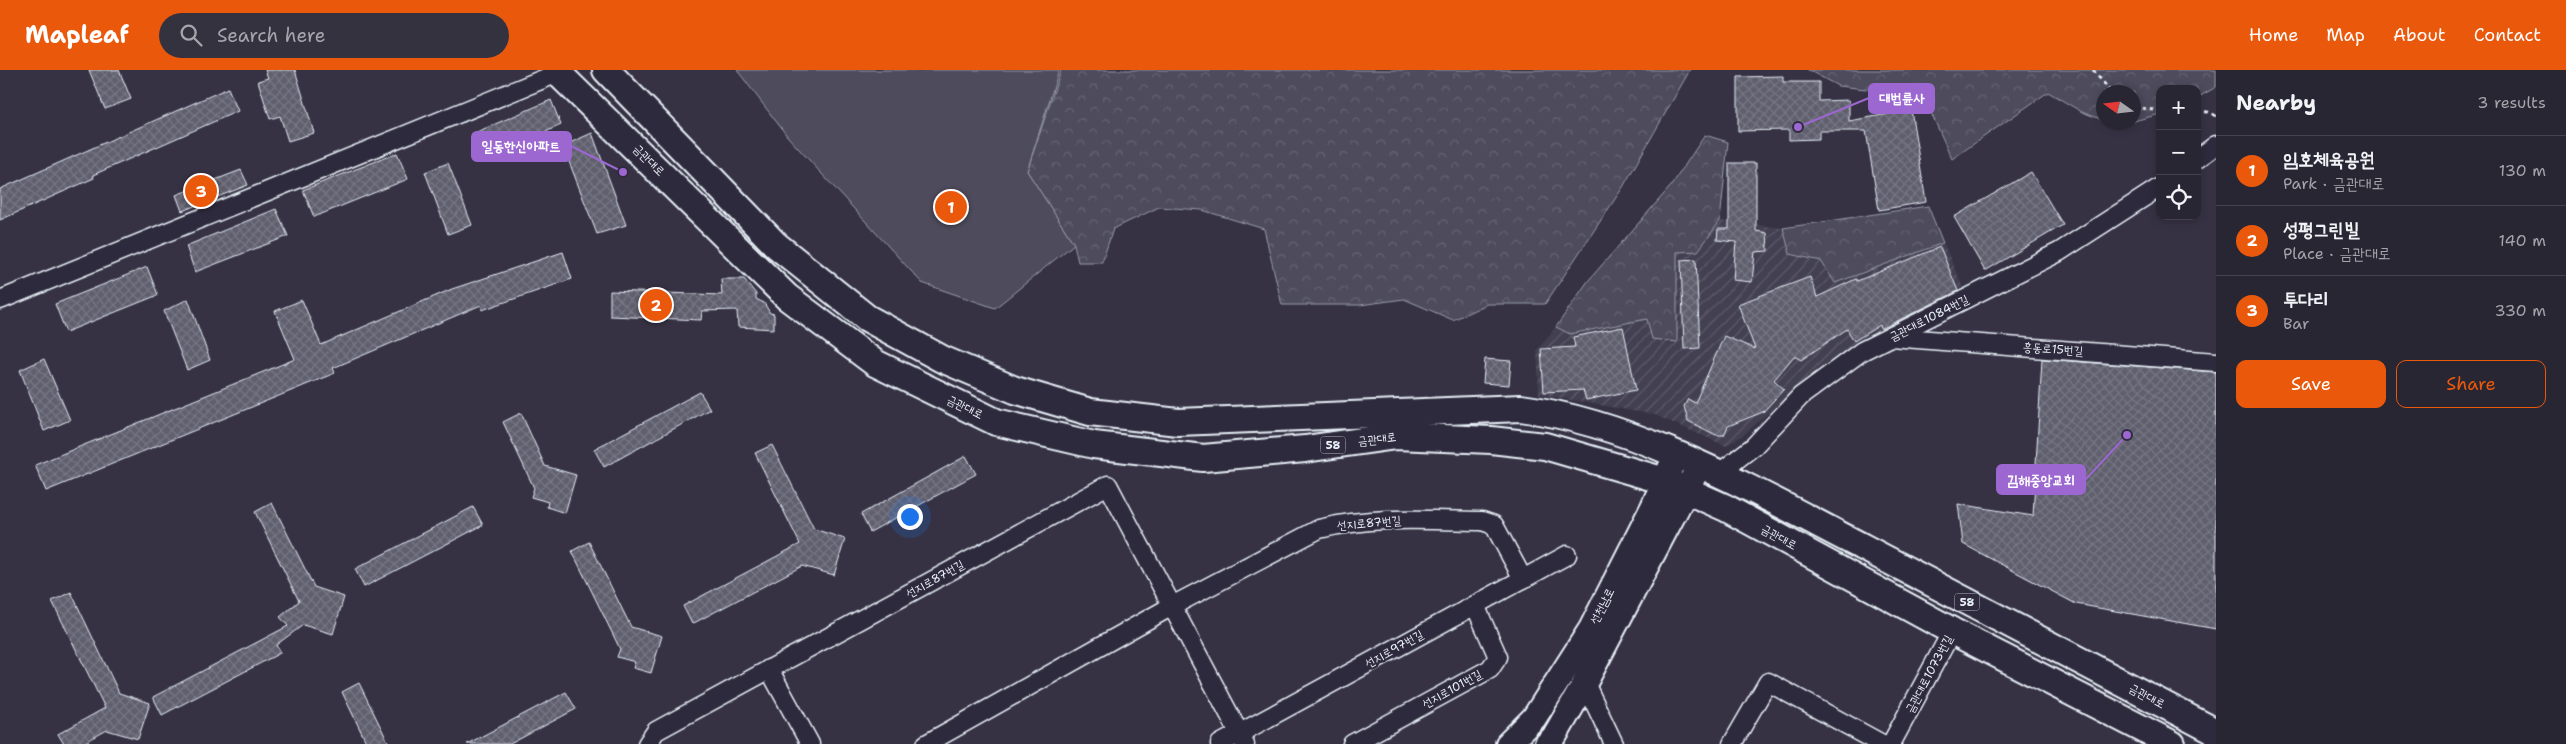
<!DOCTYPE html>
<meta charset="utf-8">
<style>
body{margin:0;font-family:"Shantell Sans","Poor Story",sans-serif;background:#34323f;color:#f1f3f6}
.controls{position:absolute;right:15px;top:15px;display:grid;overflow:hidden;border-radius:10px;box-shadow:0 2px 8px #0003}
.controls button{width:45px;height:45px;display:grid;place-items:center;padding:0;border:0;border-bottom:1px solid #44434e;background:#282633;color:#f1f3f6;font:25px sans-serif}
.compass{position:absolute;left:2096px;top:15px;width:45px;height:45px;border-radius:50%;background:#282633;box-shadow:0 2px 8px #0003;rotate:284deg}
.you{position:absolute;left:909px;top:446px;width:18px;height:18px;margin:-12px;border:4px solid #fff;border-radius:50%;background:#1a73e8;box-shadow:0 0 0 8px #1a73e833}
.badge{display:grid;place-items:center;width:32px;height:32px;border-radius:50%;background:#ea580c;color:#fff;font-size:16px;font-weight:700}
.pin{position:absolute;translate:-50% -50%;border:2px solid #fff;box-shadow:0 1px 5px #0006}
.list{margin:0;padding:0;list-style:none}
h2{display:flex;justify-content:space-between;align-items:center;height:65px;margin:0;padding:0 20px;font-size:21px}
h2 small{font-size:16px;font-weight:400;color:#a5a5ac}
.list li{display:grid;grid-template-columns:32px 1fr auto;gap:15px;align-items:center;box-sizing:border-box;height:70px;padding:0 20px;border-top:1px solid #44434e}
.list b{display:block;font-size:19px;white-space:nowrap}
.list p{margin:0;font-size:16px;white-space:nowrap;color:#a5a5ac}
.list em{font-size:16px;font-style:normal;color:#a5a5ac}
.actions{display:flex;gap:10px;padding:15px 20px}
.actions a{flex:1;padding:11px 0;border:1px solid #ea580c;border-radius:10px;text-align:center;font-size:18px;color:#ea580c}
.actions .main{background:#ea580c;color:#fff}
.icon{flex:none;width:28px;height:28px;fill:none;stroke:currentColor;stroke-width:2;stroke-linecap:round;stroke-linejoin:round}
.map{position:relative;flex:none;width:2216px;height:674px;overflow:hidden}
header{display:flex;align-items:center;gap:30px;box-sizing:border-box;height:70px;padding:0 25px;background:#ea580c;color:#fff}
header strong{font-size:24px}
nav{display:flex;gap:28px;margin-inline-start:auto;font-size:18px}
.search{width:350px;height:45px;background:#34323f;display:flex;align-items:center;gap:12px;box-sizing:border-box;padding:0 18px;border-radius:28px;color:#a5a5ac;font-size:19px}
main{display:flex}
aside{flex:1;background:#282633}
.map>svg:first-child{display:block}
.industrial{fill:url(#industrial-furrows)}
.forest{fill:url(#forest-crowns);stroke:#9a9eaa}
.park{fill:#4d4b5c;stroke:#9a9eaa}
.building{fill:url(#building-cross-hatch);stroke:#e8f1f8}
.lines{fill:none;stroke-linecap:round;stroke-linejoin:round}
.street-casing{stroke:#e8f1f8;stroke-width:21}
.secondary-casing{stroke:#e8f1f8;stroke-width:28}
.primary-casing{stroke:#e8f1f8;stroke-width:30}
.path{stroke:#e8f1f8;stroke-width:3;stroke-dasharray:4 4;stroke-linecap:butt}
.street{stroke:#2f2a3d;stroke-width:18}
.secondary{stroke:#2f2a3d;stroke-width:24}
.primary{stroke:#2f2a3d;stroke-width:26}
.labels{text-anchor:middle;stroke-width:4.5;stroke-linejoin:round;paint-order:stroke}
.shield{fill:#2f2a3d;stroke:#b0b5c0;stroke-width:1}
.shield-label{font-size:11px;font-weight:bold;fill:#e8f1f8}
.street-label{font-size:12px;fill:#e8f1f8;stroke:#2f2a3d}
.leader{fill:none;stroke:#9c67d0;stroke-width:2}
.callout-dot{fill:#9c67d0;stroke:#2f2a3d;stroke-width:2}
.callout{fill:#9c67d0;stroke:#9c67d0;stroke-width:2}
.callout-label{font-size:14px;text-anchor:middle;font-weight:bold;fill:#fff}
</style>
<header>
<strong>Mapleaf</strong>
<div class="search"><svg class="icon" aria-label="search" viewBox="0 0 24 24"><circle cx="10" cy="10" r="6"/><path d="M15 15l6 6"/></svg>Search here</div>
<nav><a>Home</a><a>Map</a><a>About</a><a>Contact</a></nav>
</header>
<main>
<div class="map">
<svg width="2216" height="674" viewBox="0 0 2216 674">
<defs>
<pattern id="industrial-furrows" width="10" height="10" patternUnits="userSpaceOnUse" patternTransform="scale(1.25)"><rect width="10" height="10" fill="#433f51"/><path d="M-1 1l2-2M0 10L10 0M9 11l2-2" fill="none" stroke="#5e5b6b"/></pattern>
<pattern id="forest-crowns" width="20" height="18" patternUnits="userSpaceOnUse" patternTransform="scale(1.25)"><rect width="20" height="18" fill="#4d4b5c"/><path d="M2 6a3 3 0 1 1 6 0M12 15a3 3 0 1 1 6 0" fill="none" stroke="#676574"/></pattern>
<pattern id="building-cross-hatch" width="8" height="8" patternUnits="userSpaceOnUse" patternTransform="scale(1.25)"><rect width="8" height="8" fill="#605e6e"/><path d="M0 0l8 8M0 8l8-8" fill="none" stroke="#777683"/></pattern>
</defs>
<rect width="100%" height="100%" fill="#363244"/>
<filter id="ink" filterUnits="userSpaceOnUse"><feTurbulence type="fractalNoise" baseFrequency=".02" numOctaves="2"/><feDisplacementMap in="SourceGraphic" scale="10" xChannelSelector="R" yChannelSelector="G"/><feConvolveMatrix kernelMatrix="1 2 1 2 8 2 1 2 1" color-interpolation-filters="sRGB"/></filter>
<g filter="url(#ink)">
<polygon class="industrial" points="1720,151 1783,158 1790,184 1821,191 1835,213 1943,173 1966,223 1860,274 1795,319 1745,364 1726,376 1655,345 1539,324 1537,280 1556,257 1570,264 1647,249 1677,182 1698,181"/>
<g class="forest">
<polygon points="1061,0 1690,0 1623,117 1545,234 1487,234 1453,250 1404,229 1360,235 1282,235 1264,159 1202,140 1159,137 1113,159 1102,192 1078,192 1074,174 1027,101"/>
<polygon points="1808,0 2216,0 2216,17 2197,28 2197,19 2160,19 2160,44 2134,51 2134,22 2104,22 2103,50 2082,42 2048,22 1952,89 1923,25 1838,16"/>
<polygon points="1705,65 1728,72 1720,151 1698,181 1677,182 1677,272 1652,269 1647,249 1570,264 1556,257 1588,211 1671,116"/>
<polygon points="1928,136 1943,173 1835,213 1821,191 1790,184 1783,158"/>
</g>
<polygon class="park" points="737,0 1059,0 1027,101 1074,174 995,238 922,213 788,67"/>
<g class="building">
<polygon points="89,0 119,0 131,29 105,39"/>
<polygon points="265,0 295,0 314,63 288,71 280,46 270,49 258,11 268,8"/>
<polygon points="1783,6 1783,12 1819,12 1819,31 1849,30 1849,51 1911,40 1926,132 1879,140 1866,61 1819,61 1819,69 1789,70 1789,60 1738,61 1738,7"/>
<polygon points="228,18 238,41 93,105 94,108 0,150 0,119"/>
<polygon points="551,30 561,55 483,90 472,64"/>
<polygon points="592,63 626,155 597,164 563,76"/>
<polygon points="397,83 408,109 314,147 303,120"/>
<polygon points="448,93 472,155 448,164 425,102"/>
<polygon points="1729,93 1756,93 1756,161 1767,163 1768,181 1755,182 1752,212 1733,210 1736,172 1717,170 1718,159 1729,159"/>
<polygon points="241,100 248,115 182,141 176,125"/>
<polygon points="2031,102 2063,155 1985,201 1954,147"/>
<polygon points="276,139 288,166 195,202 186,176"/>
<polygon points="1940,177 1958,221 1881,259 1880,255 1854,271 1847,259 1801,290 1794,286 1774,310 1784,319 1763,342 1728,356 1724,365 1716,365 1688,351 1684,336 1688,329 1695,333 1724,266 1755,279 1738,234 1810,207 1817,227 1856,209 1857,211"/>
<polygon points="563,182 572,209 482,240 481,235 333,298 335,303 46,421 35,395 295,289 275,241 302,230 321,275 452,219"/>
<polygon points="1696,189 1700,278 1684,279 1681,190"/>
<polygon points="147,197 158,225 66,262 55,234"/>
<polygon points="721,209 744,209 756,224 756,229 764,233 770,243 774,244 774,259 738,257 737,240 702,241 701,250 610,246 610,221 722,225"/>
<polygon points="188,229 210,290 187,300 164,241"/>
<polygon points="1623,257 1636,320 1586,330 1583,320 1544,322 1541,279 1575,277 1573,267"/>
<polygon points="44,289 70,350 44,361 20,300"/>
<polygon points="1485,289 1511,291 1509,315 1483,313"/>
<polygon points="2042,289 2216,302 2216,559 2076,534 1963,474 1958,434 2033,446"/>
<polygon points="700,322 710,339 604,397 594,379"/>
<polygon points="521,343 545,396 576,405 565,443 547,437 548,432 531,427 534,418 503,352"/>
<polygon points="772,375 814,459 845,469 834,505 802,496 692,554 683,536 800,474 755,383"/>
<polygon points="966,386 976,404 870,462 861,444"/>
<polygon points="272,433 314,517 344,527 333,564 303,555 276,575 280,583 162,645 153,627 288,556 280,547 299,531 255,442"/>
<polygon points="473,437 483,455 364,517 355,499"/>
<polygon points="589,472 631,557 662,566 651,603 633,598 635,592 617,587 620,579 572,481"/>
<polygon points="71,522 119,623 150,633 138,669 107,660 82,674 64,674 58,664 105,638 52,531"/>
<polygon points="359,613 389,674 367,674 342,622"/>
<polygon points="566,622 576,639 510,674 467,674"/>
</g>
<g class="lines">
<defs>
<g id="street">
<polyline points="2197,89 2216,75"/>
<polyline points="0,230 558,3"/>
<polyline points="1891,267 2216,292"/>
<polyline points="1718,404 1754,376 1801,326 1862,281 2059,182 2160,117"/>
<polyline points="769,599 810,674"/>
<polyline points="1585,613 1614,674"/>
<polyline points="647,674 656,661 1108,415 1245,674"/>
<path d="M926 674 1172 536 1319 459C1372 446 1428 450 1482 451L1494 455 1523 509"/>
<polyline points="1220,674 1567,485"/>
<polyline points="1352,674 1490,599 1498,587 1475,535"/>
<polyline points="1732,674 1768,612 1882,674"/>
<polyline points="1891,674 1952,561"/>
</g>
<g id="secondary">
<polyline points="1508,674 1534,648 1591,559 1653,437 1676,385"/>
<polyline points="1547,674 1554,667 1580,622 1699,396"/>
</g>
<g id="primary">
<polyline points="555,0 787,227 875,293 996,352 1094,375 1203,388 1305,379 1396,366 1491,370 1545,376 1665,411 1726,438 1952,561 2172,674"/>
<path d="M606 0 776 175 867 248 942 289 1015 320 1090 342 1178 352 1521 338C1640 354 1758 423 1863 477 1981 539 2099 600 2216 662"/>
</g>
</defs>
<use href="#street" class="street-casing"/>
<use href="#secondary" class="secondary-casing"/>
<use href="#primary" class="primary-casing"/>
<g class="path">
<polyline points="2093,0 2111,22"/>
<polyline points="2134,37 2160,41"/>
<polyline points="2197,41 2208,42 2216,46"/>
</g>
<use href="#street" class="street"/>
<use href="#secondary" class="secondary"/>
<use href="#primary" class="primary"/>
</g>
</g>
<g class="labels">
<g class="shield">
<rect x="1320.5" y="366.5" width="25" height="17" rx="4"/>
<rect x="1954.5" y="523.5" width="25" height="17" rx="4"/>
</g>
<g class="shield-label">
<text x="1333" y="379">58</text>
<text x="1967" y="536">58</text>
</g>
<g class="street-label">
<text transform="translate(649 90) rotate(45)" y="4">금관대로</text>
<text transform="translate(1929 248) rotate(-27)" y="4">금관대로1084번길</text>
<text transform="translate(2053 279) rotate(4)" y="4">흥동로15번길</text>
<text transform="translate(965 337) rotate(26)" y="4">금관대로</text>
<text transform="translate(1377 369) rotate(-7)" y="4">금관대로</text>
<text transform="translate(1369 453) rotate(-5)" y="4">선지로87번길</text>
<text transform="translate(1779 467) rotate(29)" y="4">금관대로</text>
<text transform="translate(935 509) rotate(-29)" y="4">선지로87번길</text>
<text transform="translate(1602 536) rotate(-63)" y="4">선천남로</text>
<text transform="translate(1394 579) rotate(-29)" y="4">선지로97번길</text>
<text transform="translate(1929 604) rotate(-62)" y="4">금관대로1073번길</text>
<text transform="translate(1452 619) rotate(-29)" y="4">선지로101번길</text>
<text transform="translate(2147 626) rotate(28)" y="4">금관대로</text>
</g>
</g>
<path class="leader" d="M1798 57L1869 28M623 102L571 76M2127 365L2085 410"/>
<g class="callout-dot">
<circle cx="1798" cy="57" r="5"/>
<circle cx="623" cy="102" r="5"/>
<circle cx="2127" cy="365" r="5"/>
</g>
<g class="callout">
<rect x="1869" y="14" width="65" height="29" rx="5"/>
<rect x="472" y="62" width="99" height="29" rx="5"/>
<rect x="1997" y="395" width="88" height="29" rx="5"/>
</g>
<g class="callout-label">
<text x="1902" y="33">대법륜사</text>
<text x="521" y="81">일동한신아파트</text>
<text x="2041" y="415">김해중앙교회</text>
</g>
</svg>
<div class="controls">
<button>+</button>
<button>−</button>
<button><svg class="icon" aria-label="locate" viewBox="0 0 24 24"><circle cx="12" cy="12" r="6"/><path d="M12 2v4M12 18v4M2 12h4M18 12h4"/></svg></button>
</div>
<svg class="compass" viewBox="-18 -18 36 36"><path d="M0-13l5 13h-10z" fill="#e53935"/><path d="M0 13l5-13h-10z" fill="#a5a5ac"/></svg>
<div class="you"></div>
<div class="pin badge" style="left:951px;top:137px">1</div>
<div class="pin badge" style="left:656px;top:235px">2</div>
<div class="pin badge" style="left:201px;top:121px">3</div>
</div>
<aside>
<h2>Nearby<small>3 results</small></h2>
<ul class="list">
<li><span class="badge">1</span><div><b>임호체육공원</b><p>Park · 금관대로</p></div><em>130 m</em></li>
<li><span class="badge">2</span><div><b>성평그린빌</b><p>Place · 금관대로</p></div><em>140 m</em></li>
<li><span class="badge">3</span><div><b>투다리</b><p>Bar</p></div><em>330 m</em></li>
</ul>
<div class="actions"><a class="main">Save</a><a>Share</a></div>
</aside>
</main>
